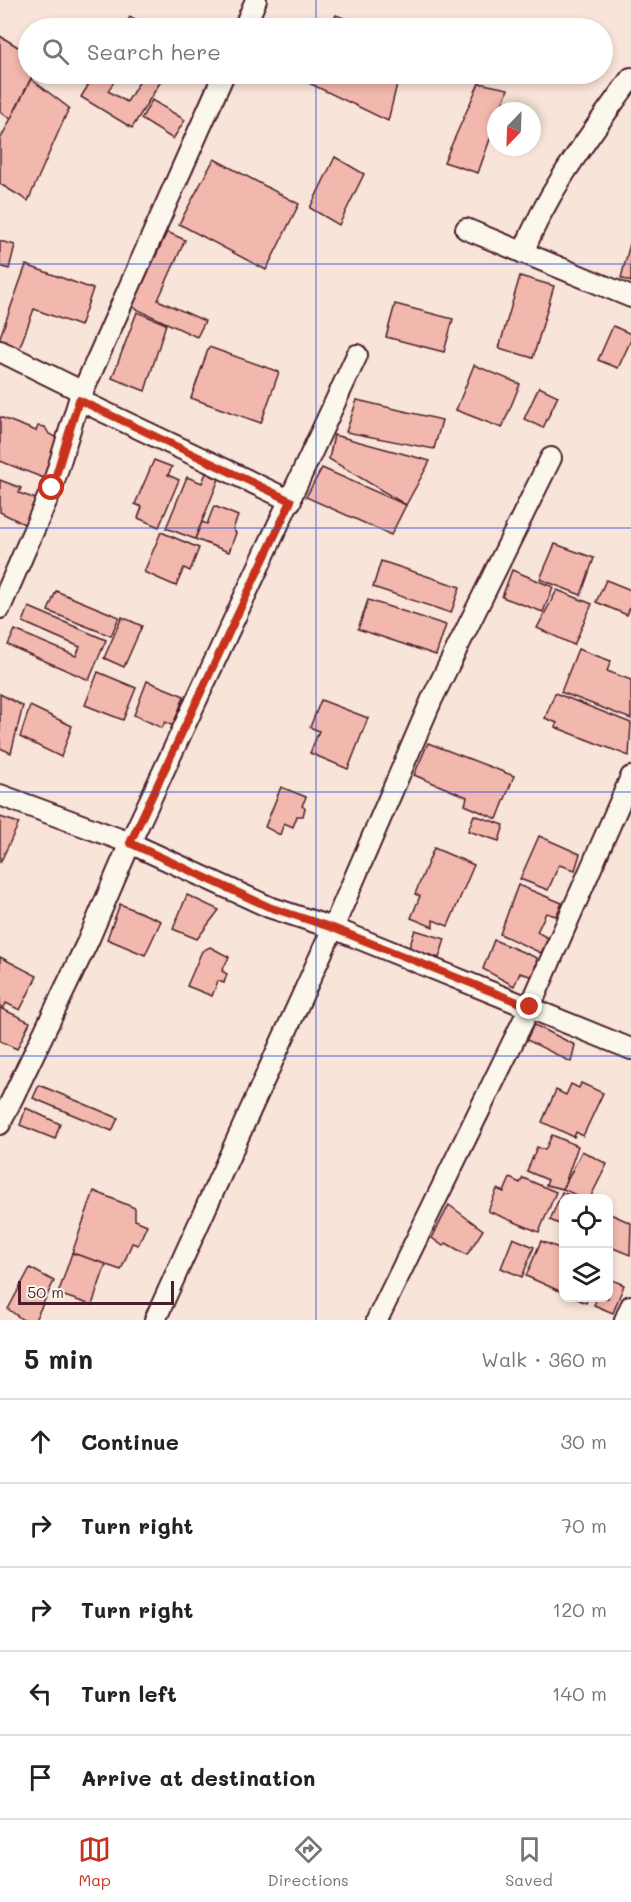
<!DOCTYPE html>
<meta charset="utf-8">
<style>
body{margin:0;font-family:Mali,sans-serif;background:#f6f6f6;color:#222}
.controls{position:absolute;right:18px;bottom:18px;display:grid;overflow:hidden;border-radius:12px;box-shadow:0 3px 9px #0003}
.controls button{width:54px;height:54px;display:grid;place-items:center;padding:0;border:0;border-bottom:2px solid #e0e0e0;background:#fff;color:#222;font:30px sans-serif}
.compass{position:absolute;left:487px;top:102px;width:54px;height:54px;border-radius:50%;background:#fff;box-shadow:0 3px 9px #0003;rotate:203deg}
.scale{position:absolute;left:18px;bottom:15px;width:156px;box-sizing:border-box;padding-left:6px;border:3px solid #4a1f2b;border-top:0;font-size:16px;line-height:21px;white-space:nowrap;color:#4a1f2b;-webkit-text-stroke:4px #fbf7ec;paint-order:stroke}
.stop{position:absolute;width:18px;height:18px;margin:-14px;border:4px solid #c8321e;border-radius:50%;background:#fff}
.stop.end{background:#c8321e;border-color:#fff;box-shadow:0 2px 6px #0008}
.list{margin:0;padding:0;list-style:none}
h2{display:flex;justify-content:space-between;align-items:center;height:78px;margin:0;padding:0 24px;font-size:26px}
h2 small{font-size:20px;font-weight:400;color:#767676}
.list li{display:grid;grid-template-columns:39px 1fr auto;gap:18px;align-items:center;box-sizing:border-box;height:84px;padding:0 24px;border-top:2px solid #e0e0e0}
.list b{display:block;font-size:22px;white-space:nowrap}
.list em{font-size:20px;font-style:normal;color:#767676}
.icon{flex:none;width:33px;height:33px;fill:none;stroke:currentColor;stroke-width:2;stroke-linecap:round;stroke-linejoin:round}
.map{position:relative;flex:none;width:631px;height:1320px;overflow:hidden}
.search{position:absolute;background:#fff;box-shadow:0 3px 9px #0003;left:18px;right:18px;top:18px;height:66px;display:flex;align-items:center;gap:15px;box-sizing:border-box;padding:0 21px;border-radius:33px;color:#767676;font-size:22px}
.sheet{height:498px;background:#fff}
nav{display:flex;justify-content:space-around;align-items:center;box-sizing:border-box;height:84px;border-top:2px solid #e0e0e0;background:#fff;font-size:16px;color:#767676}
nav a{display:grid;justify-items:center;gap:3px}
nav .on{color:#c8321e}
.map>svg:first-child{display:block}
.building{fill:#f3b8ad;stroke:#4a1f2b;stroke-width:1.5}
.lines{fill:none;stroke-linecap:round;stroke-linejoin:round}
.street-casing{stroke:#4a1f2b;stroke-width:24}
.street{stroke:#fbf7ec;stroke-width:20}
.route{stroke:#c8321e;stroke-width:8}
.grid{fill:none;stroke:#1d4ed8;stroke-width:1.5;stroke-opacity:0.55}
</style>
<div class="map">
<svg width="631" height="1320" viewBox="0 0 631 1320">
<rect width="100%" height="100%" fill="#f9e4d9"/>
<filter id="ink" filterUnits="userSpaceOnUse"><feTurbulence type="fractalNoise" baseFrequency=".0167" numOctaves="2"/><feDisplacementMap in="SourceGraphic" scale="12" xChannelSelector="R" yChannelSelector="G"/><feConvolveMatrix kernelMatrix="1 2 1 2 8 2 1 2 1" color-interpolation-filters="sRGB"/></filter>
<g filter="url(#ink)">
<g class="building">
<polygon points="336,15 369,28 330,28"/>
<polygon points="130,17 149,28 123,28"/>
<polygon points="0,36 28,53 28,74 33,74 11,119 0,112"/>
<polygon points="95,74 119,74 108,91 127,102 144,74 161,81 132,128 81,97"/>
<polygon points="295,74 371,74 397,84 388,121 294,76"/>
<polygon points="31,79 69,108 28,201 0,184 0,140"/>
<polygon points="479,83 508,89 500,111 496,111 496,122 478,173 444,162"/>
<polygon points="152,100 185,120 173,139 141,119"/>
<polygon points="335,157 364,174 339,225 310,208"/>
<polygon points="214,159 299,204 266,270 179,224"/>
<polygon points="167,232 185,240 158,300 205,321 197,337 132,307"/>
<polygon points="631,240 631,282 621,278"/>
<polygon points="0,241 15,245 9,269 0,266"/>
<polygon points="26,265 93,289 80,326 34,309 17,355 0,349 0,337"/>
<polygon points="520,276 554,286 533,358 499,348"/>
<polygon points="395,304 453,319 444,352 386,337"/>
<polygon points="137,312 166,324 145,391 112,378"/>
<polygon points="613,326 631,334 631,340 618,368 598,360"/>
<polygon points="209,347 279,372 261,423 191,398"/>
<polygon points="474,365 520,384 502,428 456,410"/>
<polygon points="539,387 558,396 543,428 524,419"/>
<polygon points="357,400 442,420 434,449 346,432"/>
<polygon points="0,417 36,431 38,426 45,427 49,434 58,438 46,479 0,461"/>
<polygon points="334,435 430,461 406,505 329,459"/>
<polygon points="154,460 172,467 168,475 179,480 159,527 138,518 142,507 135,504"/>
<polygon points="322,468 406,505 391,535 306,497"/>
<polygon points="206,473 219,479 195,539 166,528 187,477 202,483"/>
<polygon points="0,480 21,488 19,493 36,499 26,525 0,512"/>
<polygon points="214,506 238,516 233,529 236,533 229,552 195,539 202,522 207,524"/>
<polygon points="161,532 199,548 190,571 184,568 176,586 144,572"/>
<polygon points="555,544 594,558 581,595 540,579"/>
<polygon points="381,561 460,587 451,613 373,587"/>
<polygon points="512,570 553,587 543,612 502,597"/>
<polygon points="606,580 631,590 631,605 627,615 596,602"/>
<polygon points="557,590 592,604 574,645 537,628"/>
<polygon points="56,591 119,617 111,636 48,611"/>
<polygon points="368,600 446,625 436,655 358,629"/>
<polygon points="29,607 106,640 89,680 8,645 15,630 76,656 80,647 23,622"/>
<polygon points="122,617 142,626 124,667 104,658"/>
<polygon points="578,649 611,661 607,671 631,680 631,719 561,692"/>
<polygon points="98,672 136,688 123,720 85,705"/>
<polygon points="147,681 184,696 173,726 165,722 162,728 134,715"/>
<polygon points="555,693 631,723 629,756 555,727 557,723 545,718"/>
<polygon points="0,694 23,706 11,753 0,748"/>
<polygon points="321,700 368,718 348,769 310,753 319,731 310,727"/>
<polygon points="30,706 72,726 61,757 20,737"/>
<polygon points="428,743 514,776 497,819 465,805 467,797 414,775"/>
<polygon points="281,787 306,797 302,806 305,808 303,816 297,816 293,827 284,823 280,835 265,827"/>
<polygon points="474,815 504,825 499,841 468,831"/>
<polygon points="0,817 19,823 0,863"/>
<polygon points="539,836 580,854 575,870 559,865 548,890 520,879"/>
<polygon points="434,848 474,865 448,926 433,920 433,927 411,918 420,896 415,894"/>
<polygon points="518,885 562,903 556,916 546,913 537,932 548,938 541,953 500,934"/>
<polygon points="187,895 219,910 197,939 173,929"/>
<polygon points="120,904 161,921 145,955 107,939"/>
<polygon points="415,930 445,939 439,958 409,948"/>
<polygon points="494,940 537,958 533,977 520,973 514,986 483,969"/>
<polygon points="210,947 229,957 222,971 227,974 224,983 218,981 212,996 187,986 202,951"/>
<polygon points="0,957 37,976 20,1010 6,1003 4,1008 0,1006"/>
<polygon points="0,1008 30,1022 17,1049 0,1041"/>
<polygon points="533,1024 575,1045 571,1062 525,1039"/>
<polygon points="581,1083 603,1093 583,1136 576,1132 574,1137 542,1122 556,1090 566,1095 571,1084 579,1088"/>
<polygon points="39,1085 118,1118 112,1131 33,1098"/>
<polygon points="26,1108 60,1124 55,1139 20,1125"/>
<polygon points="552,1135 578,1146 563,1189 546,1185 548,1180 527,1171 537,1147 545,1150"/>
<polygon points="582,1151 607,1164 590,1198 582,1198 563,1189"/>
<polygon points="510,1178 520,1183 523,1178 556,1192 539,1232 488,1211 497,1189 504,1192"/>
<polygon points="94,1191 135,1208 135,1220 147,1225 138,1245 132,1243 121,1270 72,1253"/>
<polygon points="562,1192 576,1198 564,1198 564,1226 550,1220"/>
<polygon points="449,1205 483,1230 467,1255 446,1243 443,1246 432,1238"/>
<polygon points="608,1213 631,1223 630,1255 608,1246"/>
<polygon points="513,1238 534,1247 522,1277 501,1268"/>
<polygon points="541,1241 564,1250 564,1293 526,1276"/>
<polygon points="72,1253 106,1264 92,1305 58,1294"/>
<polygon points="30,1268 54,1281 35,1320 23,1320 8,1309"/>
<polygon points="608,1278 624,1285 613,1313 594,1305 597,1298 608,1298"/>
<polygon points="575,1298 588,1298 586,1303"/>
</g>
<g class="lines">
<defs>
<g id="street">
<polyline points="244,28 256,0"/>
<polyline points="466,229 631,297"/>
<path d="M523 253C548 189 591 134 631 78"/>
<polyline points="0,351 83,392"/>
<polyline points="79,400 291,501"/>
<polyline points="0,608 52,488 79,400 224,74"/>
<polyline points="0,795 130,843 269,907 333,928 631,1049"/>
<polyline points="0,1124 88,941 130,843 357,355"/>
<polyline points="155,1320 333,928 432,699 551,458"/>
<polyline points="377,1320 530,1007 631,777"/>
<polyline points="625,1320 631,1306"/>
</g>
</defs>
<use href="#street" class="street-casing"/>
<use href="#street" class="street"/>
</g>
</g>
<g class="lines" filter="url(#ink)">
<polyline class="route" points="52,488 79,400 291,501 130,843 269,907 333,928 530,1007"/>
</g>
<path class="grid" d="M316 0V28M316 74V1320M0 264H631M0 528H631M0 792H631M0 1056H631"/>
</svg>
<div class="controls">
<button><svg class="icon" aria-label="locate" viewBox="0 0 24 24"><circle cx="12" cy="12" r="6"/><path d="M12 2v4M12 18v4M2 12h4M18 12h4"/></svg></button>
<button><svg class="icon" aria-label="layers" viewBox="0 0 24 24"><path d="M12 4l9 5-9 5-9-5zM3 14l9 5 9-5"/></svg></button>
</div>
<svg class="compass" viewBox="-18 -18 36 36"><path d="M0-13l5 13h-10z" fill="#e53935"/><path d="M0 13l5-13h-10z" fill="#767676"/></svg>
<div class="scale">50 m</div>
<div class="stop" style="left:52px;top:488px"></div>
<div class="stop end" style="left:530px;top:1007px"></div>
<div class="search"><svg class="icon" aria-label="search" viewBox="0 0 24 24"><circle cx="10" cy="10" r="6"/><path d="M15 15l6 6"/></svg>Search here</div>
</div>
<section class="sheet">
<h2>5 min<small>Walk · 360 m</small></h2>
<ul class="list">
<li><svg class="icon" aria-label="ahead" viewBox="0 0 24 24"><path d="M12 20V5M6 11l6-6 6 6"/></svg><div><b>Continue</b></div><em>30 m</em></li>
<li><svg class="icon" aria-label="right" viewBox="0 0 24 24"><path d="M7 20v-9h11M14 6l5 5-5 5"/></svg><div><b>Turn right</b></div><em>70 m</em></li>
<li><svg class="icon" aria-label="right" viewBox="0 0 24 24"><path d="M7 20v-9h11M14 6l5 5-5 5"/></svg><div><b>Turn right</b></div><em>120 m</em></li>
<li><svg class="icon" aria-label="left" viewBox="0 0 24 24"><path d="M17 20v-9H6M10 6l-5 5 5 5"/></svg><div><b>Turn left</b></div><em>140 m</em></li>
<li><svg class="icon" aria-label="arrive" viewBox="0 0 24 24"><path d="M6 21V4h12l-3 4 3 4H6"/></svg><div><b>Arrive at destination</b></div></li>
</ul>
</section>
<nav>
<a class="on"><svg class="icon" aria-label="map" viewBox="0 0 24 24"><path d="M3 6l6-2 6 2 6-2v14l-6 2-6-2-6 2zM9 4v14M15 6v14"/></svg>Map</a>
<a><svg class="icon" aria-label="directions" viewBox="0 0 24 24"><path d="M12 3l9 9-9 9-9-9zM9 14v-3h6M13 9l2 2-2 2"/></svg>Directions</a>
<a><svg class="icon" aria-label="saved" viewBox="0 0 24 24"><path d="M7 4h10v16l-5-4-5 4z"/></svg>Saved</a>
</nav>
